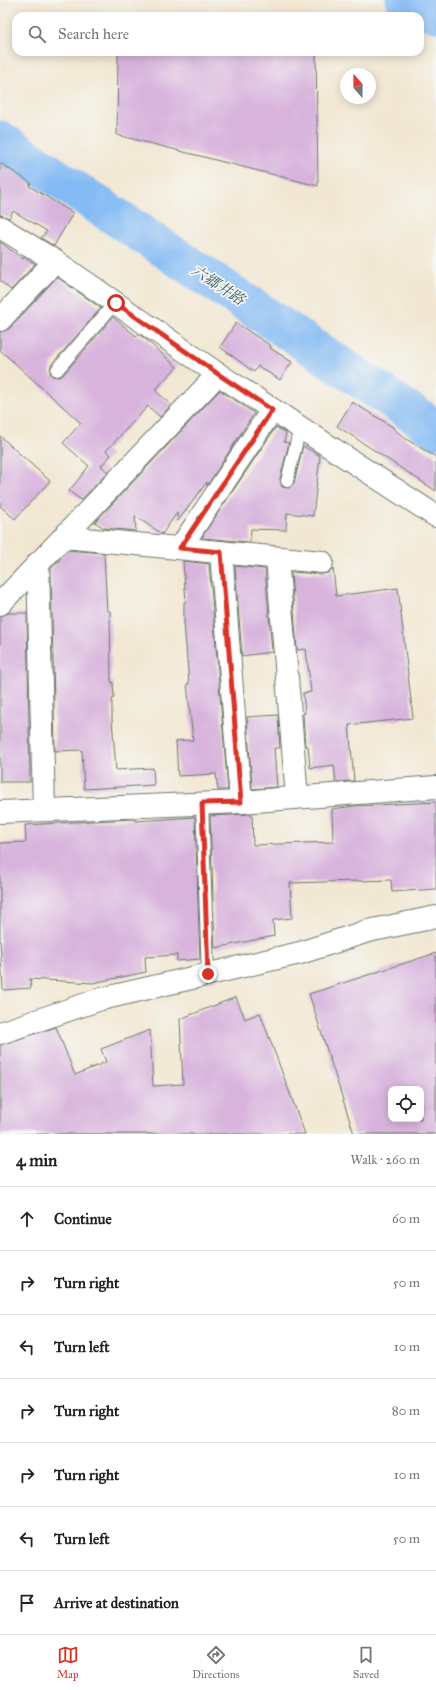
<!DOCTYPE html>
<meta charset="utf-8">
<style>
body{margin:0;font-family:"IM FELL Great Primer","Noto Serif JP",serif;background:#f2f2f2;color:#222}
.controls{position:absolute;right:12px;bottom:12px;display:grid;overflow:hidden;border-radius:8px;box-shadow:0 2px 10px #0003}
.controls button{width:36px;height:36px;display:grid;place-items:center;padding:0;border:0;border-bottom:1px solid #e0e0e0;background:#fff;color:#222;font:20px sans-serif}
.compass{position:absolute;left:340px;top:68px;width:36px;height:36px;border-radius:50%;background:#fff;box-shadow:0 2px 10px #0003;rotate:340deg}
.stop{position:absolute;width:12px;height:12px;margin:-9px;border:3px solid #d93025;border-radius:50%;background:#fff}
.stop.end{background:#d93025;border-color:#fff;box-shadow:0 1px 4px #0008}
.list{margin:0;padding:0;list-style:none}
h2{display:flex;justify-content:space-between;align-items:center;height:52px;margin:0;padding:0 16px;font-size:17px}
h2 small{font-size:13px;font-weight:400;color:#767676}
.list li{display:grid;grid-template-columns:26px 1fr auto;gap:12px;align-items:center;box-sizing:border-box;height:64px;padding:0 16px;border-top:1px solid #e0e0e0}
.list b{display:block;font-size:15px;white-space:nowrap}
.list em{font-size:13px;font-style:normal;color:#767676}
.icon{flex:none;width:22px;height:22px;fill:none;stroke:currentColor;stroke-width:2;stroke-linecap:round;stroke-linejoin:round}
.map{position:relative;flex:none;width:436px;height:1134px;overflow:hidden}
.search{position:absolute;background:#fff;box-shadow:0 2px 10px #0003;left:12px;right:12px;top:12px;height:44px;display:flex;align-items:center;gap:10px;box-sizing:border-box;padding:0 14px;border-radius:12px;color:#767676;font-size:15px}
.sheet{height:500px;background:#fff}
nav{display:flex;justify-content:space-around;align-items:center;box-sizing:border-box;height:56px;border-top:1px solid #e0e0e0;background:#fff;font-size:11px;color:#767676}
nav a{display:grid;justify-items:center;gap:2px}
nav .on{color:#d93025}
.map>svg:first-child{display:block}
.lines{fill:none;stroke-linecap:round;stroke-linejoin:round}
.stream{stroke:#85bbf4;stroke-width:6}
.river{stroke:#85bbf4;stroke-width:39}
.building{fill:#d8b4dd;fill-rule:evenodd}
.service-casing{stroke:#69786b;stroke-width:14}
.minor-casing{stroke:#69786b;stroke-width:24}
.tertiary-casing{stroke:#69786b;stroke-width:24}
.service{stroke:#fff;stroke-width:12}
.minor{stroke:#fff;stroke-width:22}
.tertiary{stroke:#fff;stroke-width:22}
.route{stroke:#d93025;stroke-width:5}
.labels{text-anchor:middle;stroke-width:3.5;stroke-linejoin:round;paint-order:stroke}
.water-label{font-size:15px;font-style:italic;fill:#385c64;stroke:#f6f6f2}
</style>
<div class="map">
<svg width="436" height="1134" viewBox="0 0 436 1134">
<rect width="100%" height="100%" fill="#f6f6f2"/>
<filter id="ink" filterUnits="userSpaceOnUse"><feTurbulence type="fractalNoise" baseFrequency=".025" numOctaves="2"/><feDisplacementMap in="SourceGraphic" scale="8" xChannelSelector="R" yChannelSelector="G"/><feConvolveMatrix kernelMatrix="1 2 1 2 8 2 1 2 1" color-interpolation-filters="sRGB"/></filter>
<filter id="wash" filterUnits="userSpaceOnUse"><feTurbulence type="fractalNoise" baseFrequency=".012" numOctaves="4" result="noise"/><feDisplacementMap in="SourceGraphic" scale="16" xChannelSelector="R" yChannelSelector="G"/><feGaussianBlur stdDeviation="0.9" result="paint"/><feColorMatrix in="noise" values="0 0 0 0 0 0 0 0 0 0 0 0 0 0 0 0 0 1.4 0 .05"/><feComposite in="paint" operator="in"/></filter>
<g filter="url(#wash)">
<rect width="100%" height="100%" fill="#f2e7d2"/>
<g class="lines">
<polyline class="stream" points="410,800 436,798"/>
<g class="river">
<polyline points="405,0 436,13"/>
<polyline points="0,140 436,429"/>
</g>
</g>
<g id="blocks">
<g class="building">
<polygon points="118,52 316,52 318,186 117,135"/>
<polygon points="0,163 31,183 29,186 73,213 54,246 41,238 47,231 13,211 9,218 0,215"/>
<polygon points="0,242 23,259 24,257 35,264 11,290 0,281"/>
<polygon points="57,277 101,308 51,365 50,372 52,376 59,377 63,375 113,317 136,336 138,334 144,338 177,367 155,390 171,405 160,417 148,406 106,451 111,455 101,466 108,472 81,500 69,491 89,466 63,443 81,423 0,350 0,332 9,329"/>
<polygon points="236,323 271,346 270,348 292,362 280,380 258,366 254,372 220,347"/>
<polygon points="220,390 254,413 207,486 207,482 178,521 177,513 162,534 135,516 136,531 104,528 95,522"/>
<polygon points="352,402 393,427 393,428 406,439 436,457 436,491 337,426"/>
<polygon points="276,427 286,433 284,442 289,443 280,479 282,487 289,488 294,483 303,446 320,456 313,516 287,513 286,530 251,529 250,542 203,538 203,535"/>
<polygon points="0,436 50,481 15,519 0,506"/>
<polygon points="68,550 104,553 107,611 110,611 111,682 113,682 114,698 112,699 112,719 116,770 153,768 154,785 84,789 82,750 55,751 51,569 58,561 60,561 60,558"/>
<polygon points="183,561 209,564 228,790 218,790 216,774 178,776 176,741 193,740 187,684 189,684 184,622 184,602 186,602"/>
<polygon points="235,566 265,569 272,652 242,656"/>
<polygon points="333,568 336,596 398,588 413,718 349,725 354,781 336,782 334,765 310,768 308,746 305,746 303,713 305,713 303,693 311,692 306,649 297,650 291,572 321,574 328,573"/>
<polygon points="8,613 27,613 30,782 0,782 0,616"/>
<polygon points="278,715 280,748 274,748 277,787 252,789 247,717"/>
<polygon points="436,802 436,889 392,892 391,880 290,883 292,918 273,920 274,936 215,948 210,816 252,814 253,845 333,842 332,809 356,806"/>
<polygon points="195,817 200,959 177,961 177,955 145,957 146,972 93,983 30,979 31,988 3,990 0,939 0,843 26,842 25,825 93,821 135,819 135,821"/>
<path d="M436 953V1134H354L309 994ZM391 1089H421V1119H391Z"/>
<polygon points="236,997 245,1019 260,1013 305,1134 0,1134 0,1045 56,1027 75,1075 106,1062 101,1049 150,1030 153,1086 183,1084 180,1019"/>
</g>
</g>
</g>
<g filter="url(#ink)">
<use href="#blocks" fill-opacity="0" stroke="#69786b" stroke-width="1"/>
<g class="lines">
<defs>
<g id="service">
<polyline points="57,370 115,303"/>
<polyline points="287,481 300,428"/>
<polyline points="202,803 208,974"/>
</g>
<g id="minor">
<polyline points="0,227 55,261 218,374 436,516"/>
<polyline points="0,320 55,261"/>
<polyline points="64,537 322,562"/>
<polyline points="180,548 272,410"/>
<polyline points="221,552 241,802"/>
<polyline points="277,558 297,797"/>
<polyline points="38,563 44,810"/>
<polyline points="0,604 218,374"/>
<polyline points="0,812 241,802 436,787"/>
</g>
<polyline id="tertiary" points="0,1033 101,999 300,953 368,931 436,917"/>
</defs>
<use href="#service" class="service-casing"/>
<use href="#minor" class="minor-casing"/>
<use href="#tertiary" class="tertiary-casing"/>
<use href="#service" class="service"/>
<use href="#minor" class="minor"/>
<use href="#tertiary" class="tertiary"/>
</g>
</g>
<g class="lines" filter="url(#ink)">
<polyline class="route" points="116,303 218,374 272,410 180,548 221,552 241,802 202,803 208,974"/>
</g>
<g class="labels">
<g class="water-label">
<text transform="translate(218 285) rotate(33)" y="5">六郷井路</text>
</g>
</g>
</svg>
<div class="controls">
<button><svg class="icon" aria-label="locate" viewBox="0 0 24 24"><circle cx="12" cy="12" r="6"/><path d="M12 2v4M12 18v4M2 12h4M18 12h4"/></svg></button>
</div>
<svg class="compass" viewBox="-18 -18 36 36"><path d="M0-13l5 13h-10z" fill="#e53935"/><path d="M0 13l5-13h-10z" fill="#767676"/></svg>
<div class="stop" style="left:116px;top:303px"></div>
<div class="stop end" style="left:208px;top:974px"></div>
<div class="search"><svg class="icon" aria-label="search" viewBox="0 0 24 24"><circle cx="10" cy="10" r="6"/><path d="M15 15l6 6"/></svg>Search here</div>
</div>
<section class="sheet">
<h2>4 min<small>Walk · 260 m</small></h2>
<ul class="list">
<li><svg class="icon" aria-label="ahead" viewBox="0 0 24 24"><path d="M12 20V5M6 11l6-6 6 6"/></svg><div><b>Continue</b></div><em>60 m</em></li>
<li><svg class="icon" aria-label="right" viewBox="0 0 24 24"><path d="M7 20v-9h11M14 6l5 5-5 5"/></svg><div><b>Turn right</b></div><em>50 m</em></li>
<li><svg class="icon" aria-label="left" viewBox="0 0 24 24"><path d="M17 20v-9H6M10 6l-5 5 5 5"/></svg><div><b>Turn left</b></div><em>10 m</em></li>
<li><svg class="icon" aria-label="right" viewBox="0 0 24 24"><path d="M7 20v-9h11M14 6l5 5-5 5"/></svg><div><b>Turn right</b></div><em>80 m</em></li>
<li><svg class="icon" aria-label="right" viewBox="0 0 24 24"><path d="M7 20v-9h11M14 6l5 5-5 5"/></svg><div><b>Turn right</b></div><em>10 m</em></li>
<li><svg class="icon" aria-label="left" viewBox="0 0 24 24"><path d="M17 20v-9H6M10 6l-5 5 5 5"/></svg><div><b>Turn left</b></div><em>50 m</em></li>
<li><svg class="icon" aria-label="arrive" viewBox="0 0 24 24"><path d="M6 21V4h12l-3 4 3 4H6"/></svg><div><b>Arrive at destination</b></div></li>
</ul>
</section>
<nav>
<a class="on"><svg class="icon" aria-label="map" viewBox="0 0 24 24"><path d="M3 6l6-2 6 2 6-2v14l-6 2-6-2-6 2zM9 4v14M15 6v14"/></svg>Map</a>
<a><svg class="icon" aria-label="directions" viewBox="0 0 24 24"><path d="M12 3l9 9-9 9-9-9zM9 14v-3h6M13 9l2 2-2 2"/></svg>Directions</a>
<a><svg class="icon" aria-label="saved" viewBox="0 0 24 24"><path d="M7 4h10v16l-5-4-5 4z"/></svg>Saved</a>
</nav>
